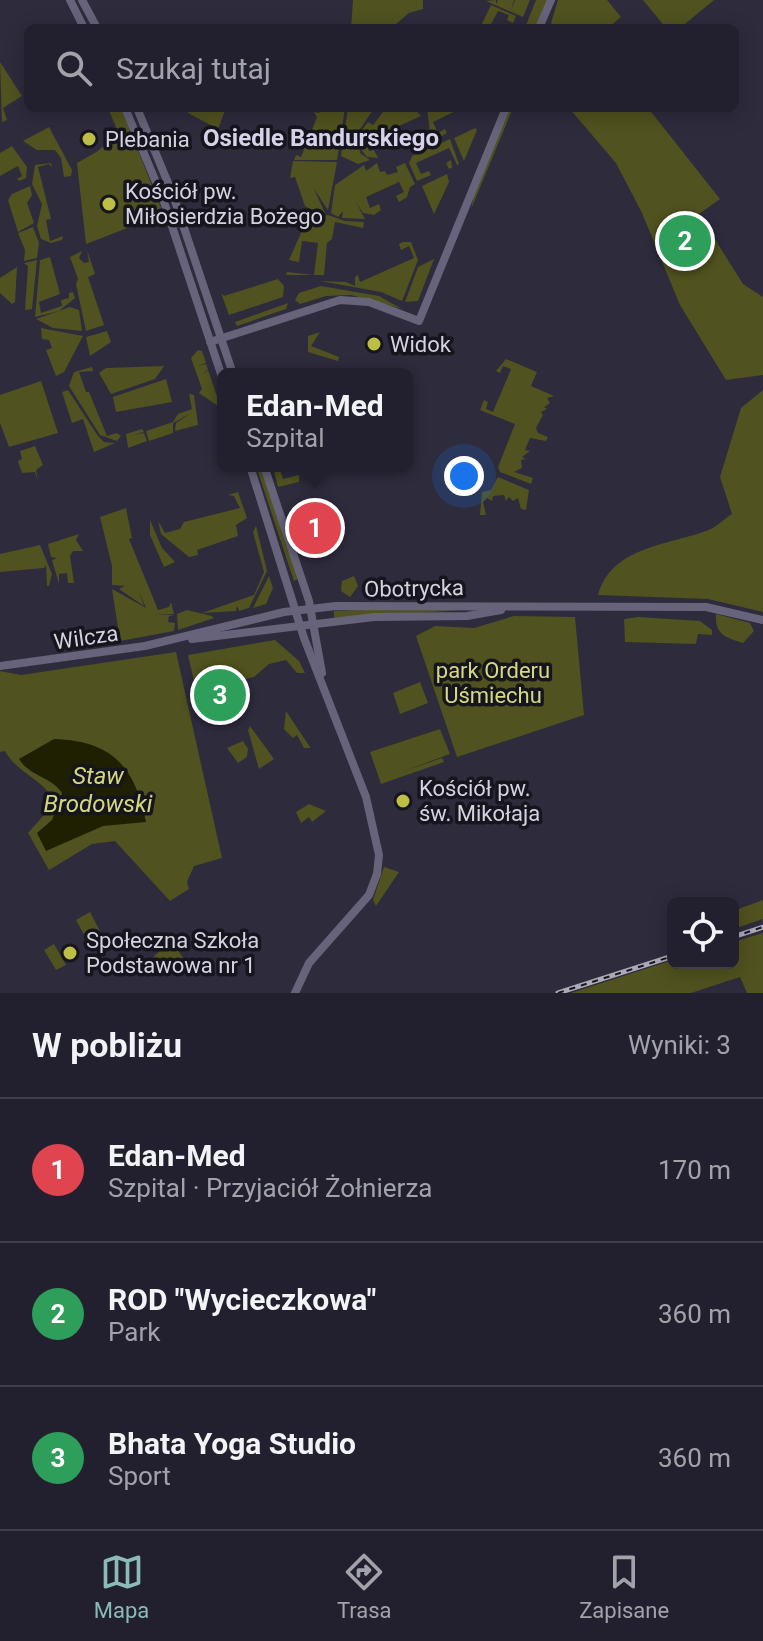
<!DOCTYPE html>
<html lang="pl">
<meta charset="utf-8">
<style>
body{margin:0;font-family:Roboto,sans-serif;background:#2a2836;color:#f1f3f6}
.controls{position:absolute;right:24px;bottom:24px;display:grid;overflow:hidden;border-radius:12px;box-shadow:0 4px 20px #0003}
.controls button{width:72px;height:72px;display:grid;place-items:center;padding:0;border:0;border-bottom:2px solid #3f3e4a;background:#22202e;color:#f1f3f6;font:40px sans-serif}
.you{position:absolute;left:464px;top:476px;width:28px;height:28px;margin:-20px;border:6px solid #fff;border-radius:50%;background:#1a73e8;box-shadow:0 0 0 12px #1a73e833}
.badge{display:grid;place-items:center;width:52px;height:52px;border-radius:50%;background:#8bbbb9;color:#fff;font-size:26px;font-weight:700}
.pin{position:absolute;translate:-50% -50%;border:4px solid #fff;box-shadow:0 2px 8px #0006}
.popup{position:absolute;left:217px;top:368px;width:196px;height:104px;box-sizing:border-box;display:grid;place-content:center;border-radius:12px;background:#22202e;filter:drop-shadow(0 2px 6px #0005);font-size:26px;white-space:nowrap;color:#a2a3aa}
.popup b{font-size:30px;color:#f1f3f6}
.popup::after{content:'';position:absolute;left:50%;top:100%;margin-left:-16px;border:16px solid transparent;border-top-color:#22202e}
.list{margin:0;padding:0;list-style:none}
h2{display:flex;justify-content:space-between;align-items:center;height:104px;margin:0;padding:0 32px;font-size:34px}
h2 small{font-size:26px;font-weight:400;color:#a2a3aa}
.list li{display:grid;grid-template-columns:52px 1fr auto;gap:24px;align-items:center;box-sizing:border-box;height:144px;padding:0 32px;border-top:2px solid #3f3e4a}
.list b{display:block;font-size:30px;white-space:nowrap}
.list p{margin:0;font-size:26px;white-space:nowrap;color:#a2a3aa}
.list em{font-size:26px;font-style:normal;color:#a2a3aa}
.icon{flex:none;width:44px;height:44px;fill:none;stroke:currentColor;stroke-width:2;stroke-linecap:round;stroke-linejoin:round}
.map{position:relative;flex:none;width:763px;height:993px;overflow:hidden}
.search{position:absolute;background:#22202e;box-shadow:0 4px 20px #0003;left:24px;right:24px;top:24px;height:88px;display:flex;align-items:center;gap:20px;box-sizing:border-box;padding:0 28px;border-radius:12px;color:#a2a3aa;font-size:30px}
.sheet{height:536px;background:#22202e}
nav{display:flex;justify-content:space-around;align-items:center;box-sizing:border-box;height:112px;border-top:2px solid #3f3e4a;background:#22202e;font-size:22px;color:#a2a3aa}
nav a{display:grid;justify-items:center;gap:4px}
nav .on{color:#8bbbb9}
.map>svg:first-child{display:block}
.green{fill:#50521f}
.water{fill:#1f2002}
.lines{fill:none;stroke-linecap:round;stroke-linejoin:round}
.tertiary{stroke:#66637a;stroke-width:8}
.rail-casing{stroke:#aba9b6;stroke-width:5}
.rail{stroke:#16151d;stroke-width:2;stroke-dasharray:6;stroke-linecap:butt}
.poi-dot{fill:#bcbf44;stroke:#16151d;stroke-width:3}
.labels{text-anchor:middle;stroke-width:7;stroke-linejoin:round;paint-order:stroke}
.poi-label{font-size:22px;fill:#d4d2de;stroke:#16151d;text-anchor:start}
.street-label{font-size:22px;fill:#d4d2de;stroke:#16151d}
.park-label{font-size:22px;fill:#d5d982;stroke:#16151d}
.neighbourhood-label{font-size:24px;font-weight:bold;fill:#d5d2e9;stroke:#16151d}
.water-label{font-size:24px;font-style:italic;fill:#d3d780;stroke:#16151d}
</style>
<div class="map">
<svg width="763" height="993" viewBox="0 0 763 993">
<rect width="100%" height="100%" fill="#2e2b3d"/>
<g class="green">
<polygon points="353,0 423,0 423,9 409,13 396,24 351,28"/>
<polygon points="496,0 496,4 498,0 514,0 511,10 515,0 530,0 523,17 486,1"/>
<polygon points="536,0 548,0 537,28 526,25"/>
<polygon points="558,0 607,0 621,17 608,28 556,28 551,23"/>
<polygon points="643,0 714,0 680,28 666,28"/>
<polygon points="491,5 516,16 513,23 507,20 509,15 498,11 489,28 480,28"/>
<polygon points="0,62 22,96 3,108 7,120 2,122"/>
<polygon points="108,108 121,108 161,208 156,217 86,244 77,163 98,151 118,132"/>
<polygon points="190,108 226,108 218,129 188,113"/>
<polygon points="321,108 345,108 337,160 294,160 296,155 301,157 306,145 301,143 307,142 317,117 314,112 319,113"/>
<polygon points="348,108 373,110 358,132 360,153 370,160 358,164 341,156"/>
<polygon points="399,108 413,108 421,116 366,141 369,151 374,150 378,158 367,157 359,147 359,134 368,122 373,125 383,112"/>
<polygon points="427,108 462,108 433,122 438,133 445,129 447,133 438,138 430,132"/>
<polygon points="509,108 513,108 471,209 474,195"/>
<polygon points="569,108 648,108 720,199 699,214 743,284 763,297 763,375 726,380 680,305 642,213 616,163"/>
<polygon points="49,127 72,170 71,176 64,177 61,158 55,150 37,150 23,141"/>
<polygon points="475,128 477,130 464,161 454,138"/>
<polygon points="450,139 459,164 449,169 446,163 451,160 452,167 457,165 449,148 416,163 421,174 429,171 431,175 417,181 409,163 412,156"/>
<polygon points="12,146 27,167 26,178 19,181 17,179 22,176 18,166 0,176 0,153"/>
<polygon points="293,161 337,162 328,210 314,189 325,213 311,216 313,211 305,206 295,177 290,178"/>
<polygon points="51,163 52,167 49,164 38,167 51,219 46,220 50,241 63,236 62,240 51,243 41,239 37,226 42,204 32,184 35,165"/>
<polygon points="377,163 380,172 385,171 387,175 398,172 396,167 405,163 415,184 410,187 407,197 399,202 396,196 404,192 399,182 366,197 370,208 379,204 381,210 374,215 363,213 356,202 365,219 342,218 343,211 338,217 331,213 335,185 364,165 366,171"/>
<polygon points="447,174 449,182 434,214 422,186"/>
<polygon points="30,186 32,195 27,203 34,223 18,232 8,200 12,194"/>
<polygon points="328,215 345,221 364,222 363,228 335,222 332,239 327,243 324,275 286,275 287,272 314,275 318,243 302,241 299,262 289,260 305,224 310,225 312,218"/>
<polygon points="33,227 39,243 37,258 24,261 25,250 18,233"/>
<polygon points="403,242 411,242 418,260 402,301 381,292 320,281 346,282 355,286 355,277 358,275 360,282 414,258 409,246 401,250 399,244"/>
<polygon points="87,250 95,274 88,277 104,325 86,331 76,284 78,279 70,257 82,251 79,258 84,263 89,262"/>
<polygon points="50,257 60,294 39,302 41,313 62,306 61,300 69,298 69,293 73,292 75,298 59,311 35,317 40,260"/>
<polygon points="434,259 418,301 405,302 418,267"/>
<polygon points="37,260 32,309 25,310 28,266 24,263"/>
<polygon points="17,267 15,302 12,304 0,293 0,278"/>
<polygon points="278,279 284,286 283,297 229,315 221,293 224,296"/>
<polygon points="321,286 379,296 402,309 351,295 326,296 300,304 295,300 299,293"/>
<polygon points="288,303 286,309 237,326 235,322"/>
<polygon points="70,307 79,310 82,331 53,328 36,319"/>
<polygon points="41,328 83,336 64,372 56,376 46,350 52,348 49,340 42,339"/>
<polygon points="107,331 111,342 90,356 86,337"/>
<polygon points="320,332 311,346 339,357 338,361 308,352 308,336"/>
<polygon points="198,350 202,351 206,363 197,366 206,364 208,369 202,375 208,370 221,408 199,393 202,389 191,358"/>
<polygon points="506,359 537,372 531,386 554,396 547,398 550,403 544,407 547,409 541,412 543,415 536,428 538,433 548,437 546,441 530,438 525,450 530,451 522,457 526,459 521,460 522,468 514,472 533,478 531,484 500,472 498,467 515,424 480,410 484,400 488,402 486,409 493,412 511,369 503,366 500,373 496,371"/>
<polygon points="164,366 155,379 111,394 99,373 106,368"/>
<polygon points="92,367 93,371 79,372 86,392 89,392 107,436 117,433 121,436 117,441 100,435 69,386 74,372"/>
<polygon points="166,379 172,402 116,412 113,397"/>
<polygon points="41,381 58,433 9,447 0,423 0,395"/>
<polygon points="68,390 98,436 104,442 115,443 94,452 83,419 72,423 62,392"/>
<path d="M763 390V612L708 599 598 595C612 547 664 546 706 531 715 528 723 520 732 514L720 477 741 408Z"/>
<polygon points="189,394 194,395 198,425 175,431 176,423 191,413 173,423 173,433 149,441 146,431 173,422 178,414 192,409"/>
<polygon points="142,429 144,432 132,435 144,433 147,441 128,448 126,434"/>
<polygon points="35,446 43,465 36,470 38,481 35,472 22,473 18,461 22,459 20,451"/>
<polygon points="256,466 261,466 298,579 294,581"/>
<polygon points="273,466 279,466 283,479 299,475 299,482 278,487"/>
<polygon points="498,477 529,490 526,510 521,509 518,498 513,501 509,497 506,501 504,495 493,496 492,501 487,498 483,502 486,515 480,515 482,492 491,490"/>
<polygon points="238,492 247,518 236,525 238,536 197,550 198,555 189,557 161,534 158,521 165,533 180,529 184,522 240,508 234,496 228,495"/>
<polygon points="126,508 132,538 129,539 158,610 169,607 171,602 174,614 154,614 175,615 169,616 168,622 175,623 174,631 120,641 112,589 146,608 138,590 144,606 119,589 125,586 112,585 112,566 100,517"/>
<polygon points="150,520 162,548 175,562 164,567 150,535"/>
<polygon points="256,526 267,571 249,608 239,611 237,606 236,611 202,613 254,595 264,572 253,532"/>
<polygon points="79,534 76,540 83,551 73,551 70,556 74,583 68,583 67,573 59,574 59,584 52,560 57,558 51,557 48,544"/>
<polygon points="40,545 52,574 49,586 47,586 46,565 44,568 0,572 0,554"/>
<polygon points="269,576 273,588 266,604 253,608"/>
<polygon points="354,576 358,586 350,597 341,591 342,581"/>
<polygon points="412,608 488,608 334,619 334,611"/>
<polygon points="187,610 212,616 214,618 178,630 177,614"/>
<path d="M716 614 750 623 754 631 743 643C725 637 715 635 716 614Z"/>
<polygon points="514,616 575,617 584,715 457,757 416,636 435,626 474,628"/>
<polygon points="638,617 700,621 712,630 712,635 698,634 696,644 625,642 624,619"/>
<polygon points="275,640 299,661 305,673 297,673 286,660 269,664 254,677 196,690 188,655"/>
<path d="M176 652 222 858 194 866 187 882 189 889 170 901 115 841 92 844 49 870 28 833 44 815 52 798C41 778 17 773 5 751L0 752V671L21 675Z"/>
<polygon points="420,682 428,703 400,714 393,693"/>
<polygon points="286,711 310,747 310,748 304,748 297,735 293,738 284,729"/>
<polygon points="250,726 274,759 259,769 248,730"/>
<polygon points="440,729 450,754 404,771 442,758 444,762 381,784 370,752"/>
<polygon points="243,741 248,749 247,757 238,763 227,748"/>
<polygon points="309,804 326,811 312,822 309,817 301,823 296,812"/>
<polygon points="384,867 399,872 376,906 373,900"/>
<polygon points="763,900 763,919 733,929 733,911"/>
<polygon points="90,912 101,933 87,940 76,920"/>
<polygon points="763,933 763,993 747,993 740,977 691,993 571,993 673,960 733,963 733,942"/>
<polygon points="172,941 185,961 162,972 154,956"/>
<polygon points="54,944 66,965 56,970 44,950"/>
</g>
<path class="water" d="M54 739C114 741 135 768 146 822L103 826 46 851 37 833 52 820 62 793C52 777 29 776 19 759Z"/>
<g class="lines">
<g class="tertiary">
<polyline points="70,0 84,28"/>
<polyline points="82,0 97,28"/>
<polyline points="539,28 551,0"/>
<polyline points="125,108 163,199 223,380"/>
<polyline points="137,108 173,195 233,374"/>
<polyline points="210,342 340,300 369,302 419,321 506,108"/>
<polyline points="250,466 304,638 366,797 379,855 377,874 369,895 309,963 295,993"/>
<polyline points="264,466 309,601 322,673"/>
<polyline points="192,639 374,617 467,616 501,610"/>
<polyline points="0,666 145,646 284,612 336,606 706,607 763,620"/>
</g>
<defs>
<g id="rail">
<polyline points="733,937 763,927"/>
<polyline points="558,993 673,956"/>
</g>
</defs>
<use href="#rail" class="rail-casing"/>
<use href="#rail" class="rail"/>
</g>
<g class="poi-dot">
<circle cx="89" cy="139" r="8"/>
<circle cx="109" cy="204" r="8"/>
<circle cx="374" cy="344" r="8"/>
<circle cx="403" cy="801" r="8"/>
<circle cx="70" cy="953" r="8"/>
</g>
<g class="labels">
<g class="poi-label">
<text x="105" y="147">Plebania</text>
<text x="125" y="199">Kościół pw.<tspan x="125" dy="25">Miłosierdzia Bożego</tspan></text>
<text x="390" y="352">Widok</text>
<text x="419" y="796">Kościół pw.<tspan x="419" dy="25">św. Mikołaja</tspan></text>
<text x="86" y="948">Społeczna Szkoła<tspan x="86" dy="25">Podstawowa nr 1</tspan></text>
</g>
<g class="street-label">
<text transform="translate(414 588) rotate(-1)" y="8">Obotrycka</text>
<text transform="translate(86 637) rotate(-8)" y="8">Wilcza</text>
</g>
<g class="park-label">
<text x="493" y="678">park Orderu<tspan x="493" dy="25">Uśmiechu</tspan></text>
</g>
<g class="neighbourhood-label">
<text x="321" y="146">Osiedle Bandurskiego</text>
</g>
<g class="water-label">
<text x="98" y="784">Staw<tspan x="98" dy="28">Brodowski</tspan></text>
</g>
</g>
</svg>
<div class="controls">
<button><svg class="icon" aria-label="locate" viewBox="0 0 24 24"><circle cx="12" cy="12" r="6"/><path d="M12 2v4M12 18v4M2 12h4M18 12h4"/></svg></button>
</div>
<div class="you"></div>
<div class="pin badge" style="left:315px;top:528px;background:#e0444e">1</div>
<div class="popup"><b>Edan-Med</b>Szpital</div>
<div class="pin badge" style="left:685px;top:241px;background:#2e9e5b">2</div>
<div class="pin badge" style="left:220px;top:695px;background:#2e9e5b">3</div>
<div class="search"><svg class="icon" aria-label="search" viewBox="0 0 24 24"><circle cx="10" cy="10" r="6"/><path d="M15 15l6 6"/></svg>Szukaj tutaj</div>
</div>
<section class="sheet">
<h2>W pobliżu<small>Wyniki: 3</small></h2>
<ul class="list">
<li><span class="badge" style="background:#e0444e">1</span><div><b>Edan-Med</b><p>Szpital · Przyjaciół Żołnierza</p></div><em>170 m</em></li>
<li><span class="badge" style="background:#2e9e5b">2</span><div><b>ROD &quot;Wycieczkowa&quot;</b><p>Park</p></div><em>360 m</em></li>
<li><span class="badge" style="background:#2e9e5b">3</span><div><b>Bhata Yoga Studio</b><p>Sport</p></div><em>360 m</em></li>
</ul>
</section>
<nav>
<a class="on"><svg class="icon" aria-label="map" viewBox="0 0 24 24"><path d="M3 6l6-2 6 2 6-2v14l-6 2-6-2-6 2zM9 4v14M15 6v14"/></svg>Mapa</a>
<a><svg class="icon" aria-label="directions" viewBox="0 0 24 24"><path d="M12 3l9 9-9 9-9-9zM9 14v-3h6M13 9l2 2-2 2"/></svg>Trasa</a>
<a><svg class="icon" aria-label="saved" viewBox="0 0 24 24"><path d="M7 4h10v16l-5-4-5 4z"/></svg>Zapisane</a>
</nav>
